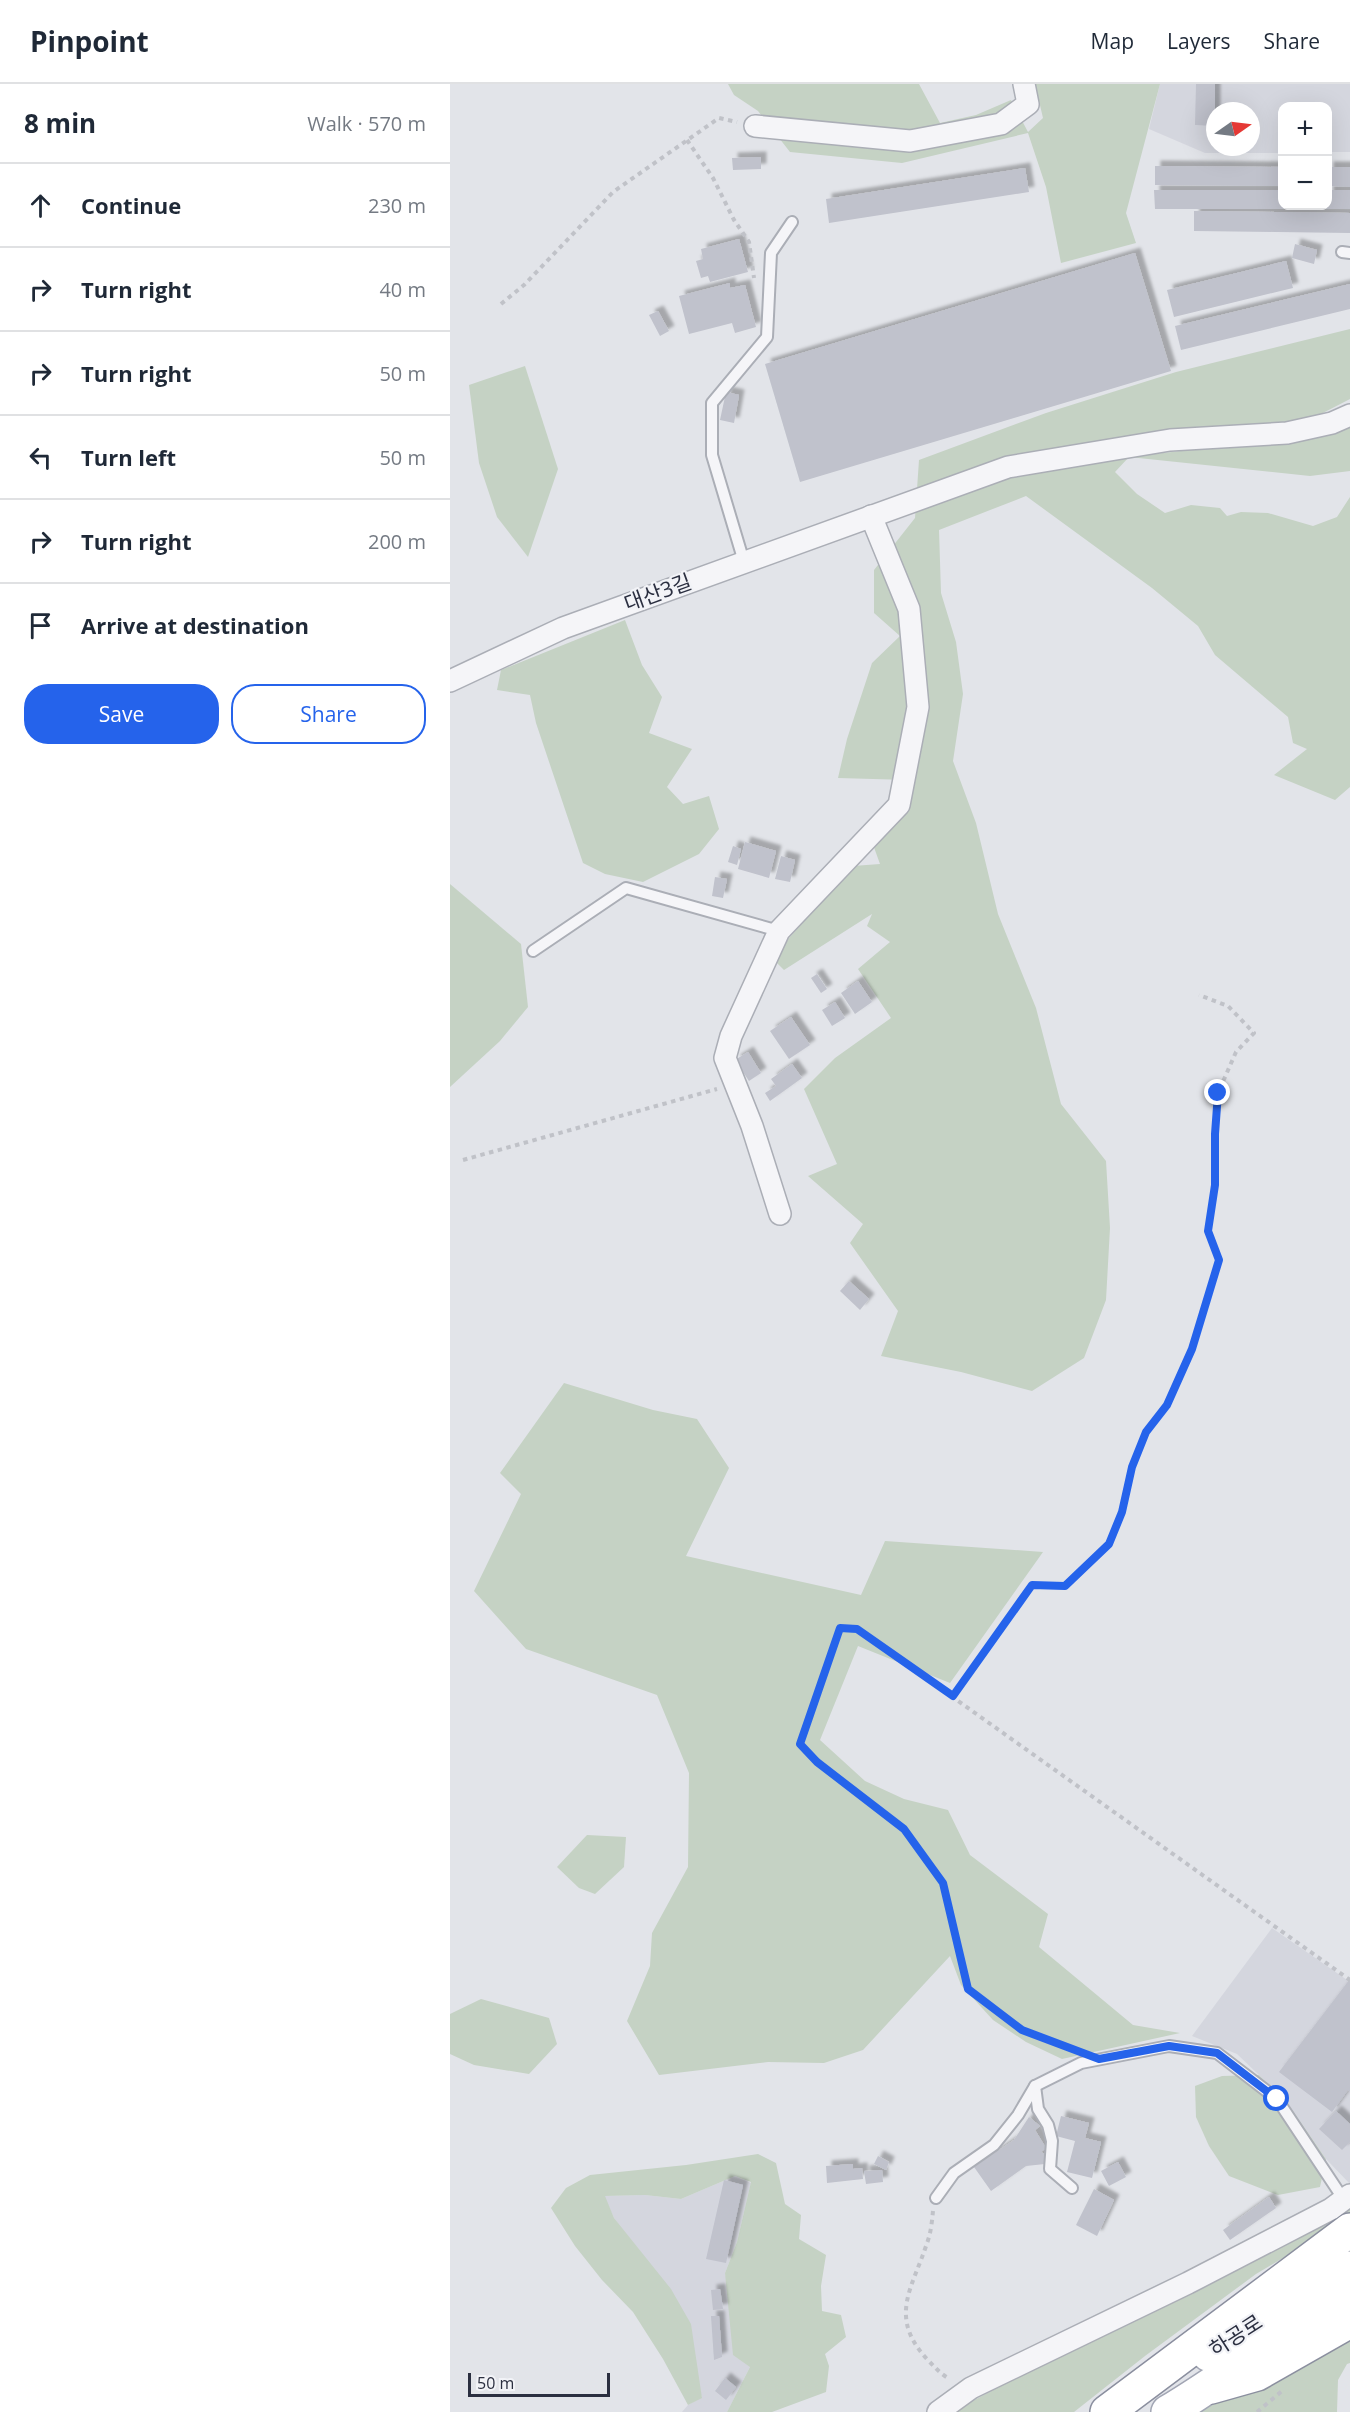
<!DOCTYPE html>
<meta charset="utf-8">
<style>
body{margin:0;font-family:"Open Sans","Noto Sans KR",sans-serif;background:#f2f2f3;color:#1f2937}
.controls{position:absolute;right:18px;top:18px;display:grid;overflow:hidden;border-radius:12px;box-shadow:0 6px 24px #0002}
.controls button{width:54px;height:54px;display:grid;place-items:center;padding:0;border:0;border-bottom:2px solid #e0e1e3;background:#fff;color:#1f2937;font:30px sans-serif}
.compass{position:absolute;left:756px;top:18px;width:54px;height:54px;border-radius:50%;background:#fff;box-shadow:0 6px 24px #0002;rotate:76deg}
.scale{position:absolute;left:18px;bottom:15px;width:142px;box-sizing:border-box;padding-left:6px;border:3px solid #2b2f40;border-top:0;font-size:16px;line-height:21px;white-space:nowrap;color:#2b2f40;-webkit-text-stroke:4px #f2f3f7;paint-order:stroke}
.stop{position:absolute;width:18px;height:18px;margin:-14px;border:4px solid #2563eb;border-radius:50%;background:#fff}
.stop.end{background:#2563eb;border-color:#fff;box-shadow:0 2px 6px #0008}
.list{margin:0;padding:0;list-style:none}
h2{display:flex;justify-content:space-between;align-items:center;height:78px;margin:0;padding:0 24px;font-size:26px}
h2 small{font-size:20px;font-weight:400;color:#747a83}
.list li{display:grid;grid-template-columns:39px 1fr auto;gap:18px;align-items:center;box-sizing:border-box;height:84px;padding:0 24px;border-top:2px solid #e0e1e3}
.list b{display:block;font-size:22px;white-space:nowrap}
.list em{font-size:20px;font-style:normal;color:#747a83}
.actions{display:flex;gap:12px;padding:18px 24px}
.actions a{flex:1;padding:14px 0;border:2px solid #2563eb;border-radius:24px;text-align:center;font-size:21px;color:#2563eb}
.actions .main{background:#2563eb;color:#fff}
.icon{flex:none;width:33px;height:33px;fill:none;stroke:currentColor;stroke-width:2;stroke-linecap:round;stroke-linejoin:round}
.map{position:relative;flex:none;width:900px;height:2328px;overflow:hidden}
header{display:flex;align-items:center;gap:36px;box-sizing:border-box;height:84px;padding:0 30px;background:#fff;border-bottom:2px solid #e0e1e3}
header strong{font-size:28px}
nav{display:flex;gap:33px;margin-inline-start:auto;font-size:21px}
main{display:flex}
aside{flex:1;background:#fff}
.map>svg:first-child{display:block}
.built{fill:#d4d6de;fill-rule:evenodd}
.green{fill:#c5d2c4}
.building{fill:#c0c2cc;filter:url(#shadow)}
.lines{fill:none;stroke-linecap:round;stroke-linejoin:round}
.lane-casing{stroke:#abaeb6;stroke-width:14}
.street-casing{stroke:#abaeb6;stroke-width:24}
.primary-casing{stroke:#a2a6b4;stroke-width:36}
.highway-casing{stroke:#8b8f9f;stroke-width:36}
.path{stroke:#c0c2c8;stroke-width:4;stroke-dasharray:4.5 4.5;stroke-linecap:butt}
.lane{stroke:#f5f5f8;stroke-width:10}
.street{stroke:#f5f5f8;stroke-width:21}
.primary{stroke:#fff;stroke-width:33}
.highway{stroke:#fff;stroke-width:33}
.route{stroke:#2563eb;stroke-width:8}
.labels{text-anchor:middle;stroke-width:4.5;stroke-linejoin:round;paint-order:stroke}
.street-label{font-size:21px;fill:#2b2f40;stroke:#f2f3f7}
</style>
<header>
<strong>Pinpoint</strong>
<nav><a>Map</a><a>Layers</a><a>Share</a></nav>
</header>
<main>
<aside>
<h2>8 min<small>Walk · 570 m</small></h2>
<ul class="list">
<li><svg class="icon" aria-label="ahead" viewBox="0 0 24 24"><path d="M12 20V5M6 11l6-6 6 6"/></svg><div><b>Continue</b></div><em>230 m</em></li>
<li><svg class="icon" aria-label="right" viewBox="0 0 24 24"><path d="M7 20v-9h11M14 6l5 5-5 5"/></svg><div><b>Turn right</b></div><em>40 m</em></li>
<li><svg class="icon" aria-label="right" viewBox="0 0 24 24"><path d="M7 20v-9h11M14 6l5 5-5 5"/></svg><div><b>Turn right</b></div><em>50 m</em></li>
<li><svg class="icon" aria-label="left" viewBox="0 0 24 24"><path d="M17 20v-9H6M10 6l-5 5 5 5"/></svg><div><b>Turn left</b></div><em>50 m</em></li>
<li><svg class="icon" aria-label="right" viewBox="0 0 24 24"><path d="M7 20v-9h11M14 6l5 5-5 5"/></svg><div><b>Turn right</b></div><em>200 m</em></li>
<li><svg class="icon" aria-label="arrive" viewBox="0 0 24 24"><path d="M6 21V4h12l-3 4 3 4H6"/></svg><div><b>Arrive at destination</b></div></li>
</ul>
<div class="actions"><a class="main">Save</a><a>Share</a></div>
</aside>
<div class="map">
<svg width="900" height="2328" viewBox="0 0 900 2328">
<defs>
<filter id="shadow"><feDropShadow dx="5.5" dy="-5.5" stdDeviation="1.5" flood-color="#0004"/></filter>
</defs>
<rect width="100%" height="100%" fill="#e2e4e9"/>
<g class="built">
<path d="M710 0H900V68H878V22H832V69H755L699 45ZM765 27H801V63H765Z"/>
<polygon points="822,1844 900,1898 900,2100 876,2075 841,2024 809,1991 787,1970 742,1952"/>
<polygon points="285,2092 301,2099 287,2158 275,2189 300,2283 277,2328 232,2328 238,2321 252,2313 178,2154 164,2134 154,2112 195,2111 231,2115"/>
</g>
<g class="green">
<polygon points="278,0 469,0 490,39 526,31 561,16 578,48 593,34 585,0 710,0 676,129 686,159 611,179 596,103 578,49 452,79 340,68 308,27 284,11"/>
<polygon points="900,245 900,315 869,331 687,372 880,350 900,339 900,387 860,392 679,373 665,388 687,410 715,429 741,421 770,424 777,432 791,428 818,429 863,442 887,433 900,413 900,703 885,716 824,691 857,665 843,659 838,633 765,571 748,542 702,504 576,412 489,446 491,509 506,558 513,610 503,677 526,739 548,830 586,924 611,1020 656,1077 660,1144 656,1216 634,1274 582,1307 511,1288 431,1272 448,1227 400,1159 413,1140 358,1092 387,1080 354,1005 385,974 441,934 408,885 440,858 417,842 422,830 334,886 325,877 339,854 403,782 430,780 421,755 458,696 388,694 397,655 422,579 450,552 424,529 424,486 465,434 469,376 596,329 726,288"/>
<polygon points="75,282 108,385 78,473 47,433 29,379 19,301"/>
<polygon points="175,536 192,581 212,613 199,649 242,665 217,703 233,720 259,712 269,745 249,770 193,798 155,790 133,779 86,639 80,611 47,606 51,586"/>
<polygon points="0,800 71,860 78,923 50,957 0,1003"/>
<polygon points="114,1299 203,1326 247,1335 279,1384 236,1472 411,1511 435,1457 593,1468 500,1599 408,1562 370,1656 415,1697 454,1715 498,1726 520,1771 598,1830 589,1863 683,1941 730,1949 612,1975 576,1958 543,1936 511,1901 500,1872 413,1966 374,1979 318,1978 209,1991 177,1937 200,1882 202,1849 238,1783 239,1689 207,1611 76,1565 24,1507 71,1410 50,1389"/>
<polygon points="137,1751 176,1753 174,1783 145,1810 129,1804 107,1783"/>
<polygon points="31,1915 99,1934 107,1960 79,1990 24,1981 0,1970 0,1930"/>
<polygon points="809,1991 841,2024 876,2075 870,2103 828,2111 779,2092 759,2062 746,2033 745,2002 772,1992"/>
<polygon points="308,2070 326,2079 335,2120 351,2131 349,2155 376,2171 371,2202 372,2227 391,2231 396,2253 375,2270 379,2282 376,2308 322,2328 277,2328 300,2283 283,2271 275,2189 287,2158 301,2098 285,2092 231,2115 195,2111 155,2112 164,2134 221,2205 241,2240 252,2314 238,2321 213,2275 183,2228 152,2196 125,2162 101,2124 116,2104 140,2091 236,2081"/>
<polygon points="900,2116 900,2134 806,2190 695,2272 624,2328 502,2328"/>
<polygon points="900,2249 900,2279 897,2280 888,2296 887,2328 750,2328 786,2307"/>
</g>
<g class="building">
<polygon points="746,0 765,0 765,42 745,41"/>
<polygon points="311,73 311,85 283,86 282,74"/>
<polygon points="705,82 832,83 832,102 705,101"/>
<polygon points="878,83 900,83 900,103 878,102"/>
<polygon points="575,84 579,108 379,139 376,115"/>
<polygon points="704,106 832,106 832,122 878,122 878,106 900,106 900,125 705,125"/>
<polygon points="744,127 900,129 900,149 744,147"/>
<polygon points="289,155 298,188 260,198 258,192 251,194 246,177 253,175 251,165"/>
<polygon points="845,160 867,166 864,180 842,174"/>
<polygon points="685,169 721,287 350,398 315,280"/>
<polygon points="836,177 843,204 724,233 717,206"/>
<polygon points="280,199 280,204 295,201 306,243 285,249 282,239 239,250 229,212"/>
<polygon points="900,200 900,225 731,266 725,242"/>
<polygon points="208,227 219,247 210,252 199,231"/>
<polygon points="276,308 289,311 284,339 270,336"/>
<polygon points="295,758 326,767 319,794 288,785"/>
<polygon points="283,762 291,765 287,781 278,778"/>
<polygon points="331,772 345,776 340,798 325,795"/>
<polygon points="265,793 277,795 273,814 262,812"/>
<polygon points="367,890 377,905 371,909 361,894"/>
<polygon points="408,897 422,918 405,930 391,909"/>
<polygon points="385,918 395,934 382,942 372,926"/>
<polygon points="341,933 360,961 339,975 320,947"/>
<polygon points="298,968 311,989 299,997 285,976"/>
<polygon points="342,980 352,994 320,1017 315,1009 326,1002 321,995"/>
<polygon points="399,1197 419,1215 410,1226 390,1207"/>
<polygon points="900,1895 900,2008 898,2006 882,2028 829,1988"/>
<polygon points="886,2027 900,2040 900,2058 892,2066 869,2045"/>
<polygon points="611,2032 639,2039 635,2054 651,2058 642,2094 617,2088 625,2057 606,2052"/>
<polygon points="579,2033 590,2042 585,2046 596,2064 591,2068 597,2071 595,2080 576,2082 541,2107 524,2083 564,2056"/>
<polygon points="428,2072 439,2078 436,2086 424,2080"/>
<polygon points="668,2078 676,2093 659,2102 651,2087"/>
<polygon points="403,2080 403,2085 412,2084 413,2095 377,2099 376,2082"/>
<polygon points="432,2086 433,2098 416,2100 414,2087"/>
<polygon points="274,2096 293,2101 276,2179 256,2175"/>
<polygon points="644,2105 664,2116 647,2152 626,2141"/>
<polygon points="819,2113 826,2124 780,2156 773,2146"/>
<polygon points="270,2205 273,2225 263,2226 261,2206"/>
<polygon points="261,2232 269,2232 272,2273 264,2276"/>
<polygon points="275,2294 286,2303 276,2316 265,2307"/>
</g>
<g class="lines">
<defs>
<g id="lane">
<polyline points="892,168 900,169"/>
<polyline points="294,478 262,371 262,319 317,253 321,169 342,138"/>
<polyline points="83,867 176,804 329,847"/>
<polyline points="585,2002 588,2025 598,2041 602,2057 600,2085 622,2104"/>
<polyline points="486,2114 504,2089 544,2061 568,2031 585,2002 631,1979 719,1962 767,1969 827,2015 894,2116"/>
</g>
<g id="street">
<polyline points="305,42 460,57 551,40 578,20 574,0"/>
<polyline points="0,597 113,544 558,383 720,356 837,349 882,339 900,331"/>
<polyline points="330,1130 302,1042 275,974 281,952 329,847 449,721 468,623 459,525 421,432"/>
<polyline points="488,2328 521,2304 738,2199 881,2125 900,2111"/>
</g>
<g id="primary">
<polyline points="758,2270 781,2253 900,2184"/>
<path d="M718 2328C780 2291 837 2245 900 2210"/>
</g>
<g id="highway">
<polyline points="761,2303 807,2290 900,2237"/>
<polyline points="657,2328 900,2146"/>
</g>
</defs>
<use href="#lane" class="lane-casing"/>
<use href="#street" class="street-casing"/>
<use href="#primary" class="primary-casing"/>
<use href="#highway" class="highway-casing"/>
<g class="path">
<polyline points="237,56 263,94 284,136 299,158 304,194"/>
<polyline points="51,220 74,201 163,108 269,34 287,38"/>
<polyline points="13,1076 267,1005"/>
<polyline points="503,1612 582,1501 615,1502 659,1460 672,1428 683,1383 696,1348 717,1321 742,1265 769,1176 758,1147 766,1101 765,1050 768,1009 786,968 804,949 778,922 749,911"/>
<polyline points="626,1967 572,1946 518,1905 493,1799 454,1745 367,1678 349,1660 390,1543 407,1545 900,1896"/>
<path d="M483 2127C482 2137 481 2149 477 2159 463 2203 438 2232 476 2274 484 2282 490 2290 500 2295"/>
<polyline points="807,2328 832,2307"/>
</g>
<use href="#lane" class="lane"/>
<use href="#street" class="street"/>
<use href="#primary" class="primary"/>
<use href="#highway" class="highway"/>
</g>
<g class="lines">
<polyline class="route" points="768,1009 765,1050 765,1101 758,1147 769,1176 742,1265 717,1321 696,1348 682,1383 672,1428 659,1460 615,1502 582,1501 503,1612 407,1545 390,1544 350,1660 367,1678 454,1745 493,1799 518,1905 572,1946 649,1975 719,1962 767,1969 827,2015"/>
</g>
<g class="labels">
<g class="street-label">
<text transform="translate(208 509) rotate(-20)" y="7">대산3길</text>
<text transform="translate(786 2252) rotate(-33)" y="7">하공로</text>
</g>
</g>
</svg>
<div class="controls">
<button>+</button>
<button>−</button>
</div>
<svg class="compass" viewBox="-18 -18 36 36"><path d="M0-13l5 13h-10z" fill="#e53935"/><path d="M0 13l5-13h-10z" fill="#747a83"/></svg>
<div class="scale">50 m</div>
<div class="stop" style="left:827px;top:2015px"></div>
<div class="stop end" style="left:768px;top:1009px"></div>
</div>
</main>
